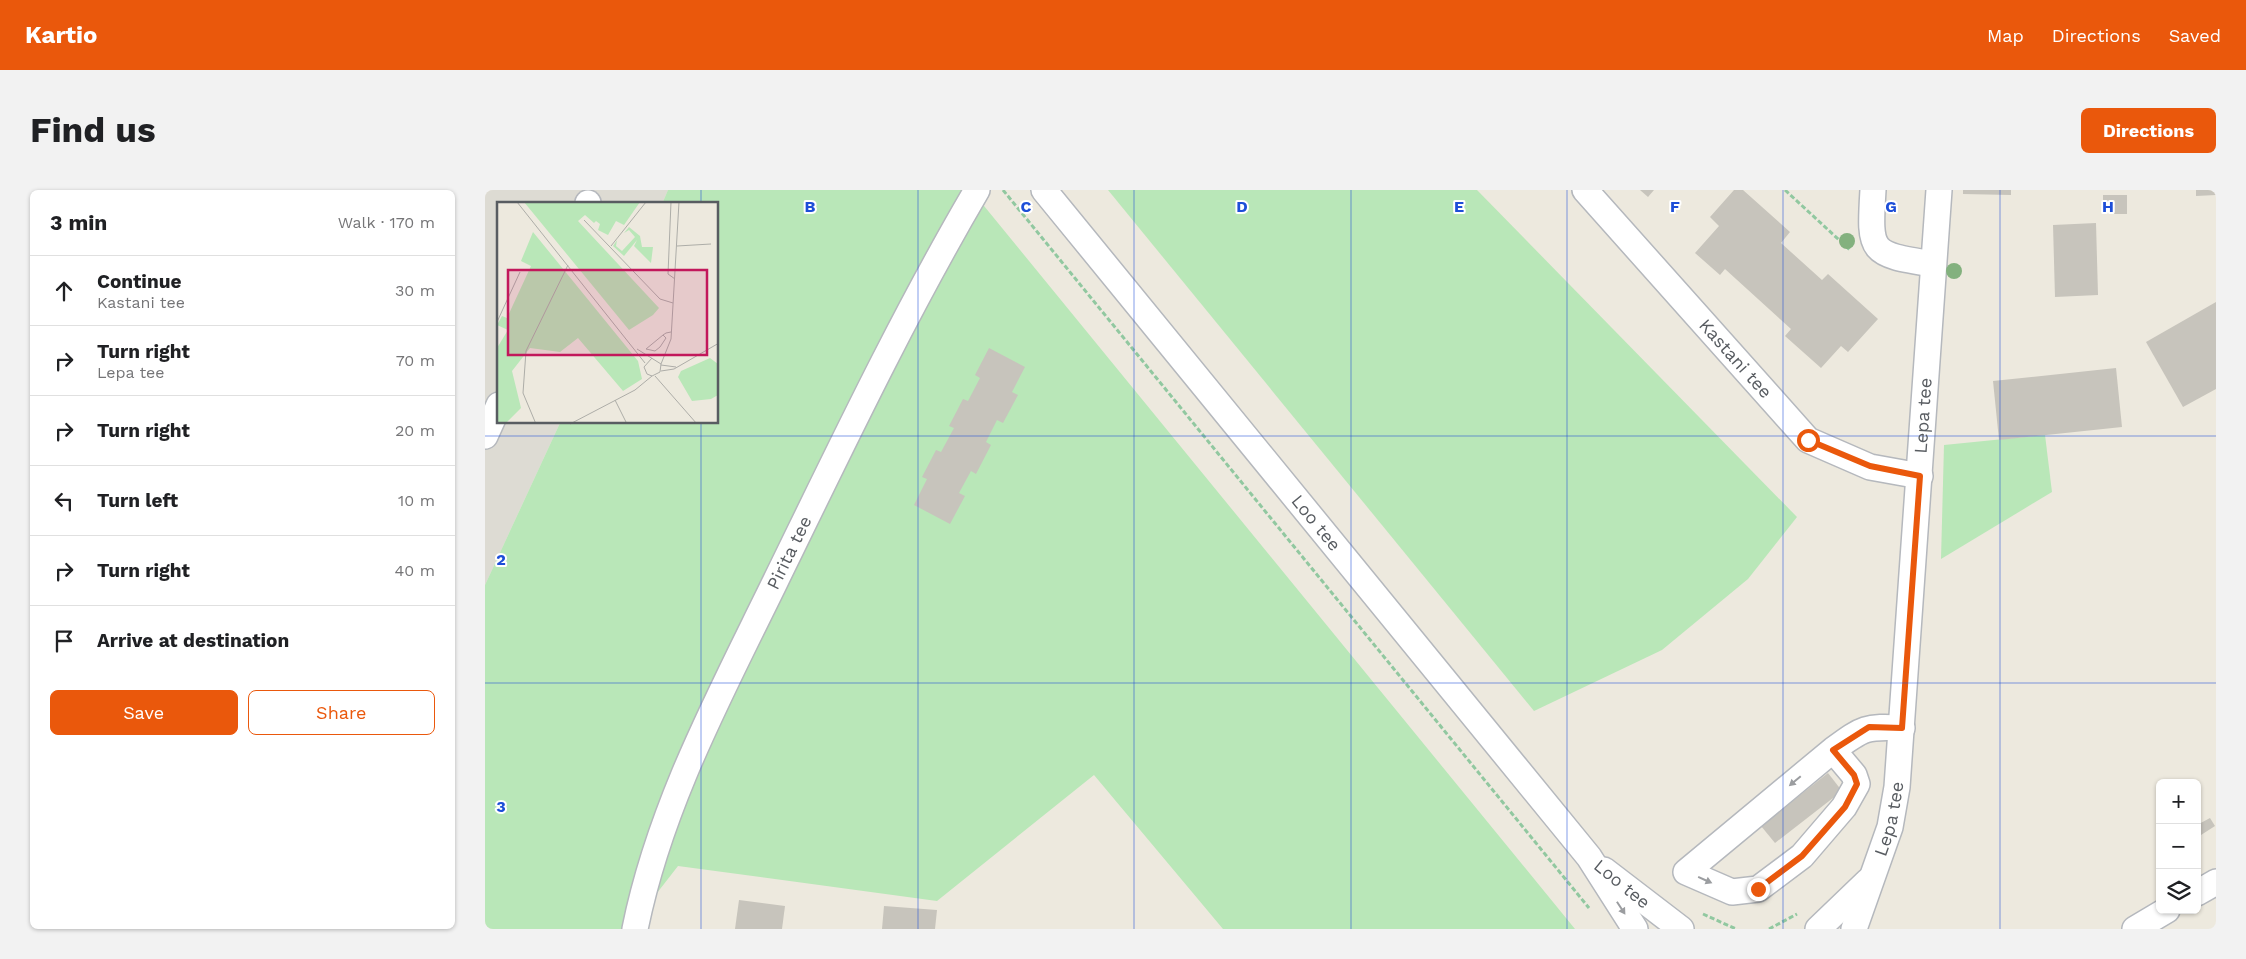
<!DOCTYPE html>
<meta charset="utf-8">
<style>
body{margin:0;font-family:"Work Sans",sans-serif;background:#f2f2f2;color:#202124}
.controls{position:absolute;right:15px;bottom:15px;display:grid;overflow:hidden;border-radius:8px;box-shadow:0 1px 4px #0004}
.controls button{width:45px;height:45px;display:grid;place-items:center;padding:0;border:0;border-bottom:1px solid #e0e0e0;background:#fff;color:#202124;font:25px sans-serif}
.stop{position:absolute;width:15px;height:15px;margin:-11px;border:4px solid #ea580c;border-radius:50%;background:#fff}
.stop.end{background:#ea580c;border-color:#fff;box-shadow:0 1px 5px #0008}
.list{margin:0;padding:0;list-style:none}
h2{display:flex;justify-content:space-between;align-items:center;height:65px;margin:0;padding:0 20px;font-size:21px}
h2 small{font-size:16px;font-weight:400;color:#757577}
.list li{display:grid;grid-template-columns:32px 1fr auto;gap:15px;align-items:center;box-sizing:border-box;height:70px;padding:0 20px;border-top:1px solid #e0e0e0}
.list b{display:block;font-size:19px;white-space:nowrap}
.list p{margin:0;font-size:16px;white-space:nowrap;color:#757577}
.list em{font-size:16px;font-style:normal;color:#757577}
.actions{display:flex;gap:10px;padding:15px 20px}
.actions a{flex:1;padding:11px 0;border:1px solid #ea580c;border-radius:8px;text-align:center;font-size:18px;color:#ea580c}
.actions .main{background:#ea580c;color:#fff}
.icon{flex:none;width:28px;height:28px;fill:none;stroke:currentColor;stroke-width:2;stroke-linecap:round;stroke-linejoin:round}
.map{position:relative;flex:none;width:1731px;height:739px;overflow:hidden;border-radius:8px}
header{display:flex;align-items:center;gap:30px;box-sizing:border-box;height:70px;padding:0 25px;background:#ea580c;color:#fff}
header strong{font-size:24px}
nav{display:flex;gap:28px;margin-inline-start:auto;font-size:18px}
.intro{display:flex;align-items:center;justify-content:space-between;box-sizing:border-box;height:120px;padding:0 30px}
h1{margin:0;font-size:35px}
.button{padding:12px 22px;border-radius:8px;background:#ea580c;color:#fff;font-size:18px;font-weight:700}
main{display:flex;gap:30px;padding:0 30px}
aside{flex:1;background:#fff;border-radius:8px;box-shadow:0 1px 4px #0004}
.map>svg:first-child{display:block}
.industrial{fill:#dddbd3}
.green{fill:#b9e7b8}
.building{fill:#c7c4bc}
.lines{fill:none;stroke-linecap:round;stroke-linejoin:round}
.minor-casing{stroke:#b5b8bd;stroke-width:28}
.path{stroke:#91c8a0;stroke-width:3;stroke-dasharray:5 2.5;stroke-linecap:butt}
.minor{stroke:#fff;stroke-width:25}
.tree{fill:#83b17e}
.oneway{fill:#9b9da0}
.route{stroke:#ea580c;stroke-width:6}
.grid{fill:none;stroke:#1d4ed8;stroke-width:1;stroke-opacity:0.55}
.labels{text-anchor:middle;stroke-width:4;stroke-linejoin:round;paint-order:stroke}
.street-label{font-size:18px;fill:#585c61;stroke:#fff}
.inset-road{fill:none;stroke:#adada8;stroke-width:1}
.view{fill:#c2185b;fill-opacity:0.15;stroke:#c2185b;stroke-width:2.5}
.inset-edge{fill:none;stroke:#585c61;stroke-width:2.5}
.grid-label{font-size:16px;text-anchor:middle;font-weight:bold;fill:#1d4ed8;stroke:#fff;stroke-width:4;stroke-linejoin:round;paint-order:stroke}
</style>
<header>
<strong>Kartio</strong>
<nav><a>Map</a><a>Directions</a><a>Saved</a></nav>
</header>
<div class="intro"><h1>Find us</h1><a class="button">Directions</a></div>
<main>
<aside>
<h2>3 min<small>Walk · 170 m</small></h2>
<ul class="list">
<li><svg class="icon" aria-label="ahead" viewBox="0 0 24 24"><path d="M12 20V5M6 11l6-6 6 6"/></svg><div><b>Continue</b><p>Kastani tee</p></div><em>30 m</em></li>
<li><svg class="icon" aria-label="right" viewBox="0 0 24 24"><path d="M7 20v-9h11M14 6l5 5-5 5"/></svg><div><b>Turn right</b><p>Lepa tee</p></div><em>70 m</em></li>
<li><svg class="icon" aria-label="right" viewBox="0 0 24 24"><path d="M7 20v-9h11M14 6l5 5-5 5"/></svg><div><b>Turn right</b></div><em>20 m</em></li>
<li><svg class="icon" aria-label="left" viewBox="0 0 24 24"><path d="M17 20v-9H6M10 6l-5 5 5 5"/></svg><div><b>Turn left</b></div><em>10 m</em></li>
<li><svg class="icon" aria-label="right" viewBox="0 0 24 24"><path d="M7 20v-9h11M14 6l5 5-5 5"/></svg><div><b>Turn right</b></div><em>40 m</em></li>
<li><svg class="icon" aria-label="arrive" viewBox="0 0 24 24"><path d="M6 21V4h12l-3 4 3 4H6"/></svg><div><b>Arrive at destination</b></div></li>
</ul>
<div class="actions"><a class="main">Save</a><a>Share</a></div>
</aside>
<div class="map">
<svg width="1731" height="739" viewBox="0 0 1731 739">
<rect width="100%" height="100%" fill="#ede9de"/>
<polygon class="industrial" points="0,0 183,0 177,14 14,14 14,232 75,233 0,395"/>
<g class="green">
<polygon points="183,0 486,0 1090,739 738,739 609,585 452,711 193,676 144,739 0,739 0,395 75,233 232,232 232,14 177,14"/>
<polygon points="623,0 992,0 1312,327 1263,389 1177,460 1049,521"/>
<polygon points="1560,245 1567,302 1456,369 1459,255"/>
</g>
<g class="building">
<polygon points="1155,0 1169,0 1163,7"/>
<polygon points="1249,0 1258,0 1305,42 1296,53 1337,90 1343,84 1393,129 1363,162 1356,156 1336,178 1300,146 1306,139 1240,79 1235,85 1210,63 1234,36 1225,27"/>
<polygon points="1478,0 1526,0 1526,5 1478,4"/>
<polygon points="1711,0 1731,0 1731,5 1711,6"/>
<polygon points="1618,5 1642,5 1642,24 1629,24 1629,17 1618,17"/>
<polygon points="1611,33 1613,105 1570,107 1568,35"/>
<polygon points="1731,112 1731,199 1698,217 1661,152"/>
<polygon points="504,158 540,177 527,202 533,205 518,233 512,230 501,252 506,255 491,284 486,281 474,303 480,306 465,334 429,315 442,289 437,287 451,260 456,262 469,238 464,236 478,209 483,211 495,188 490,185"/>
<polygon points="1631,178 1637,237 1514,250 1508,191"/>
<polygon points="1343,583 1357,601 1290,653 1276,636"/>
<polygon points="1725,628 1730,636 1716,645 1712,635"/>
<polygon points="254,710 300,716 297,739 250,739"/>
<polygon points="399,716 452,720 450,739 397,739"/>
</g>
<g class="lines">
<defs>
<g id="minor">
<path id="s1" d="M559 0 1104 667 1150 739"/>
<path id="s2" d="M1100 0 1323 250 1385 277 1435 286"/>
<path d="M1388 0C1384 64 1385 64 1448 74"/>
<polyline points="103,14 103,13"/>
<polyline points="0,246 14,215"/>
<path d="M1348 560 1369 585 1372 594 1359 617 1317 666 1273 699 1247 702 1201 682 1348 560C1378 538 1380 536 1417 538"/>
<polyline points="1119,680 1196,739"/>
<polyline points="1712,703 1731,692"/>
<path id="s3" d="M150 739C175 615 236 503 291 390 355 259 418 126 492 0"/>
<polyline points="1333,739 1383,691"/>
<path id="s4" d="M1369 739 1405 637 1412 597 1454 0"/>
<polyline points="1650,739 1682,720"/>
</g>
</defs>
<use href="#minor" class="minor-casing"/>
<g class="path">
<polyline points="518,0 1104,718"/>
<polyline points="1300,0 1365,60"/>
<polyline points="1218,724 1251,739"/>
<polyline points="1284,739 1312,724"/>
</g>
<use href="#minor" class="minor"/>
</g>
<g class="tree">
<circle cx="1362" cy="51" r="8"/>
<circle cx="1469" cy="81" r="8"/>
</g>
<defs><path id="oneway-solid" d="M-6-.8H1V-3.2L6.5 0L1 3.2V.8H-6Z" transform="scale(1.25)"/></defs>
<g class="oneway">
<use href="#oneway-solid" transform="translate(1310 591) rotate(140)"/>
<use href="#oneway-solid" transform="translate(1220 690) rotate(24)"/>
<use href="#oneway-solid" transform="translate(1136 718) rotate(57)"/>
</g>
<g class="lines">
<polyline class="route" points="1273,699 1317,666 1360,617 1372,594 1369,585 1348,560 1384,537 1417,538 1435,286 1385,276 1323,250"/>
</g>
<path class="grid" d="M216 0V14M433 0V739M649 0V739M866 0V739M1082 0V739M1298 0V739M1515 0V739M216 232V739M0 246H1731M0 493H1731"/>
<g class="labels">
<g class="street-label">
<text dy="6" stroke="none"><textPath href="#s2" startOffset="226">Kastani tee</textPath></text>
<text dy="6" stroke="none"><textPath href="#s4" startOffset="521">Lepa tee</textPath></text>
<text dy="6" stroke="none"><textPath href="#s1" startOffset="430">Loo tee</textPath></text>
<text dy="6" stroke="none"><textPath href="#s3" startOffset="408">Pirita tee</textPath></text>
<text dy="6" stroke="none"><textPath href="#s4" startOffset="116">Lepa tee</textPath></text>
<text transform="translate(1137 694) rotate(39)" y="6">Loo tee</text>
</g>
</g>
<g transform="translate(12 12)">
<rect width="221" height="221" fill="#ede9de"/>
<path d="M27 0H143L127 23 119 19 111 33 101 28 103 22 99 19 97 21 88 13 81 19 162 106 156 113 132 128ZM132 25 143 34 145 45H156L154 61 137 44 140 38 127 54 116 44 120 38 119 44 125 49 138 35 132 28 127 31ZM36 30 141 159 145 177 126 189 81 136 63 150 33 146 15 169 24 206 9 221H0V146L11 128 0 123 5 114 10 116 34 64 24 59ZM213 156 221 162V193L214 197 195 199 181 175 184 169Z" fill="#b9e7b8"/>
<path class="inset-road" d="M20 0 148 161M174 0 171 72 178 77M87 18 163 97 176 101M114 44 149 0M180 44 214 42M0 120 23 70M166 133 169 136 163 145 158 149 149 147 166 133 169 131 174 130M140 147 164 162 163 170 155 174 150 172 147 165 155 156M164 162 174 137 182 0M164 163 179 165M164 169 177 167 222 141M158 174 200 222M118 198 130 222M39 222 26 191 29 149 71 63M73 222 138 188 155 174"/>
<path class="view" d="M11 68H210V153H11Z"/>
<rect width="221" height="221" class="inset-edge"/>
</g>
<g class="grid-label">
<text x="325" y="22">B</text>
<text x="541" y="22">C</text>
<text x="757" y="22">D</text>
<text x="974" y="22">E</text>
<text x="1190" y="22">F</text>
<text x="1406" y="22">G</text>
<text x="1623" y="22">H</text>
<text x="16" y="375">2</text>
<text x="16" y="622">3</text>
</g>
</svg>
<div class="controls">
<button>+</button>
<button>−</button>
<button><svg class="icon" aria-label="layers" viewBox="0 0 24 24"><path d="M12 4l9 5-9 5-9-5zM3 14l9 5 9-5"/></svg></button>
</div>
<div class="stop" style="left:1323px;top:250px"></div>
<div class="stop end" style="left:1273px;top:699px"></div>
</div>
</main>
